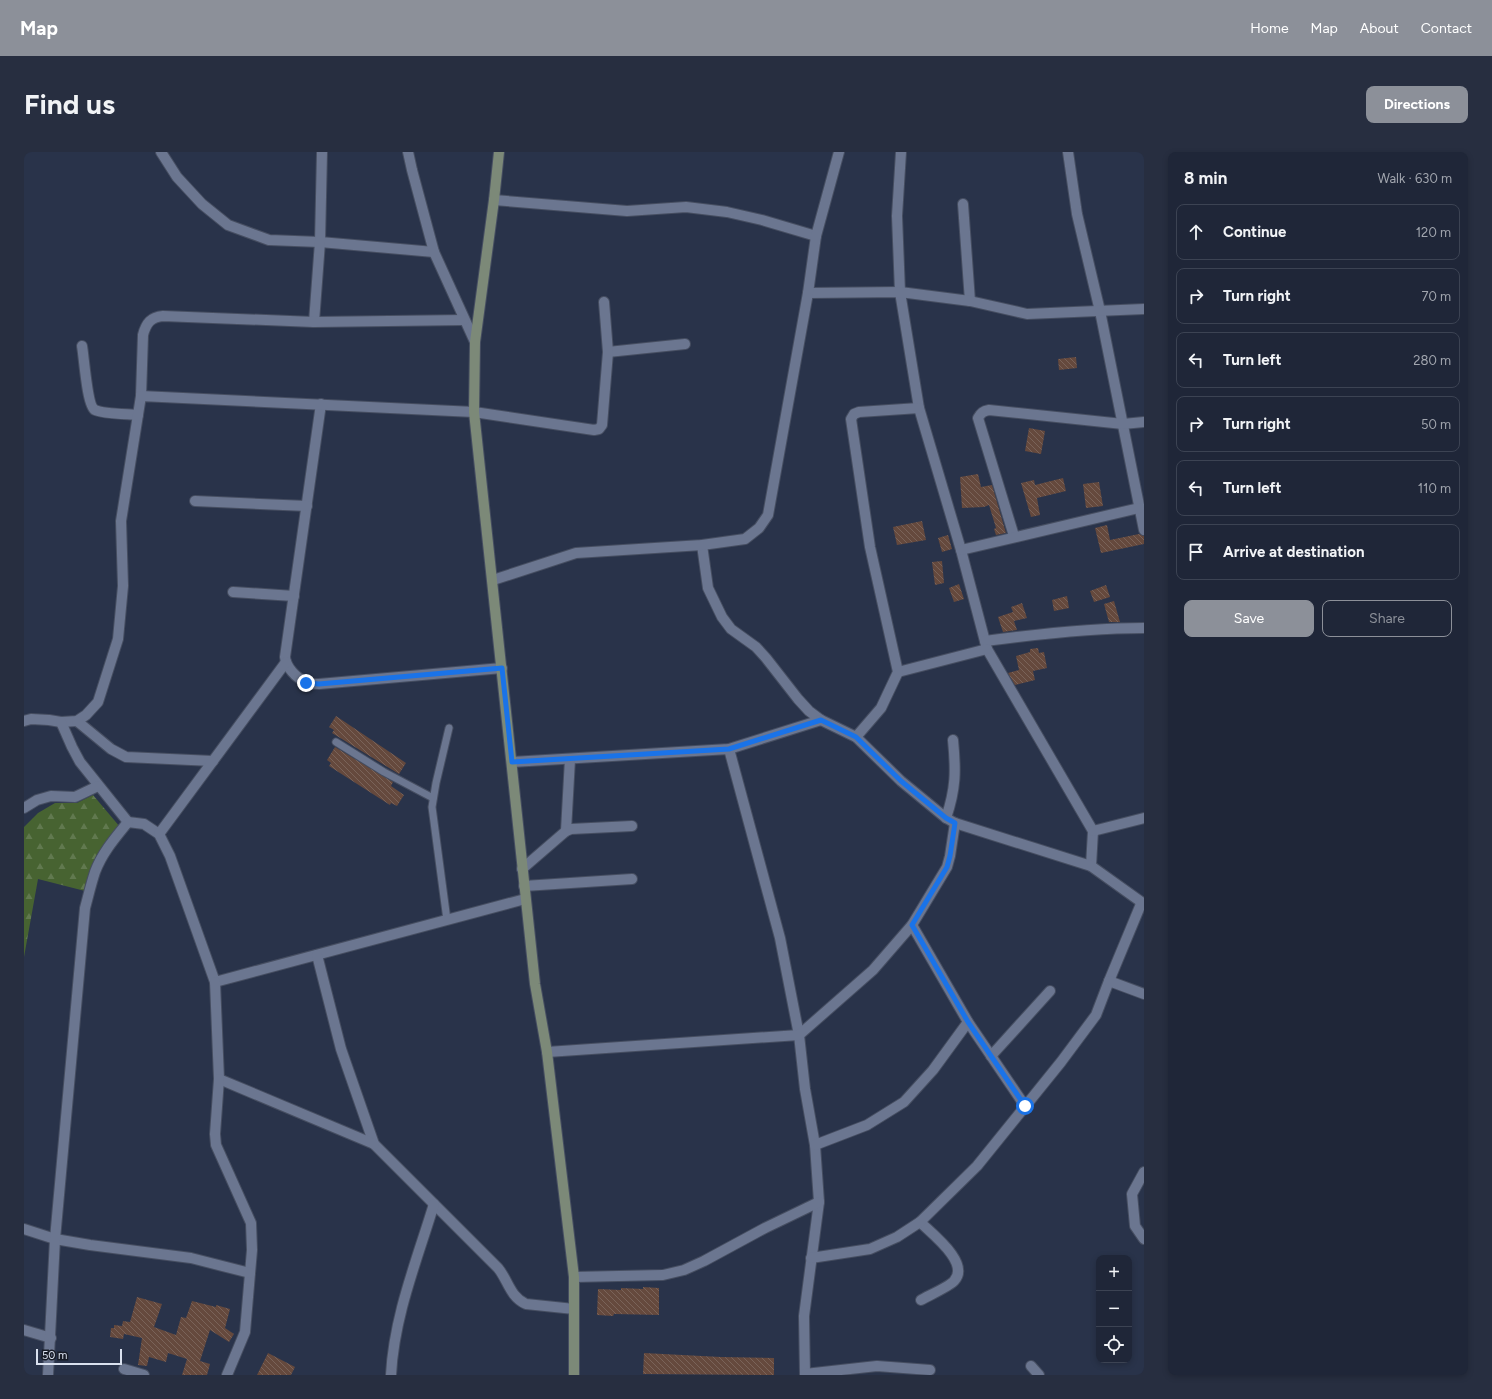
<!DOCTYPE html>
<meta charset="utf-8">
<style>
body{margin:0;font-family:Figtree,sans-serif;background:#272e40;color:#f1f3f6}
.controls{position:absolute;right:12px;bottom:12px;display:grid;overflow:hidden;border-radius:8px;box-shadow:0 2px 6px #0003}
.controls button{width:36px;height:36px;display:grid;place-items:center;padding:0;border:0;border-bottom:1px solid #3c4353;background:#1f2638;color:#f1f3f6;font:20px sans-serif}
.scale{position:absolute;left:12px;bottom:10px;width:86px;box-sizing:border-box;padding-left:4px;border:2px solid #dae1ef;border-top:0;font-size:11px;line-height:14px;white-space:nowrap;color:#dae1ef;-webkit-text-stroke:3px #171b25;paint-order:stroke}
.stop{position:absolute;width:12px;height:12px;margin:-9px;border:3px solid #1a73e8;border-radius:50%;background:#fff}
.stop.end{background:#1a73e8;border-color:#fff;box-shadow:0 1px 4px #0008}
.list{margin:0;padding:0;list-style:none}
h2{display:flex;justify-content:space-between;align-items:center;height:52px;margin:0;padding:0 16px;font-size:17px}
h2 small{font-size:13px;font-weight:400;color:#a1a5ae}
.list li{display:grid;grid-template-columns:26px 1fr auto;gap:12px;align-items:center;box-sizing:border-box;height:56px;margin:0 8px 8px;padding:0 8px;border:1px solid #3c4353;border-radius:8px}
.list b{display:block;font-size:15px;white-space:nowrap}
.list em{font-size:13px;font-style:normal;color:#a1a5ae}
.actions{display:flex;gap:8px;padding:12px 16px}
.actions a{flex:1;padding:9px 0;border:1px solid #8c9099;border-radius:8px;text-align:center;font-size:14px;color:#8c9099}
.actions .main{background:#8c9099;color:#fff}
.icon{flex:none;width:22px;height:22px;fill:none;stroke:currentColor;stroke-width:2;stroke-linecap:round;stroke-linejoin:round}
.map{position:relative;flex:none;width:1120px;height:1223px;overflow:hidden;border-radius:8px}
header{display:flex;align-items:center;gap:24px;box-sizing:border-box;height:56px;padding:0 20px;background:#8c9099;color:#fff}
header strong{font-size:19px}
nav{display:flex;gap:22px;margin-inline-start:auto;font-size:14px}
.intro{display:flex;align-items:center;justify-content:space-between;box-sizing:border-box;height:96px;padding:0 24px}
h1{margin:0;font-size:28px}
.button{padding:10px 18px;border-radius:8px;background:#8c9099;color:#fff;font-size:14px;font-weight:700}
main{display:flex;gap:24px;padding:0 24px}
aside{flex:1;background:#1f2638;border-radius:8px;box-shadow:0 2px 6px #0003}
.map>svg:first-child{display:block}
.forest{fill:url(#forest-firs)}
.building{fill:url(#building-back-hatch)}
.lines{fill:none;stroke-linecap:round;stroke-linejoin:round}
.lane-casing{stroke:#464e61;stroke-width:9}
.street-casing{stroke:#464e61;stroke-width:12}
.secondary-casing{stroke:#464e61;stroke-width:12}
.lane{stroke:#6b7690;stroke-width:7}
.street{stroke:#6b7690;stroke-width:10}
.secondary{stroke:#7c8978;stroke-width:10}
.route{stroke:#1a73e8;stroke-width:5}
</style>
<header>
<strong>Map</strong>
<nav><a>Home</a><a>Map</a><a>About</a><a>Contact</a></nav>
</header>
<div class="intro"><h1>Find us</h1><a class="button">Directions</a></div>
<main>
<div class="map">
<svg width="1120" height="1223" viewBox="0 0 1120 1223">
<defs>
<pattern id="forest-firs" width="22" height="20" patternUnits="userSpaceOnUse"><rect width="22" height="20" fill="#476331"/><path d="M5 1l3.5 6h-7zM16 11l3.5 6h-7z" fill="#61794f"/></pattern>
<pattern id="building-back-hatch" width="6" height="6" patternUnits="userSpaceOnUse"><rect width="6" height="6" fill="#65493d"/><path d="M-1 5l2 2M0 0l6 6M5-1l2 2" fill="none" stroke="#7a6359"/></pattern>
</defs>
<rect width="100%" height="100%" fill="#29334a"/>
<polygon class="forest" points="69,643 96,675 61,739 14,727 0,805 0,675 14,661 31,651 53,651"/>
<g class="building">
<polygon points="1052,205 1053,216 1035,218 1034,207"/>
<polygon points="1005,276 1021,279 1017,302 1001,299"/>
<polygon points="954,322 957,335 968,333 982,381 972,383 970,377 972,376 965,353 960,355 938,356 936,325"/>
<polygon points="1039,326 1042,339 1013,346 1016,363 1007,365 997,331 1010,328 1011,333"/>
<polygon points="1075,330 1079,354 1062,356 1059,332"/>
<polygon points="898,369 902,388 873,393 869,375"/>
<polygon points="1083,373 1086,388 1115,382 1120,384 1120,392 1077,401 1071,376"/>
<polygon points="924,383 928,397 918,400 914,386"/>
<polygon points="918,409 920,431 911,433 908,410"/>
<polygon points="935,432 940,447 930,450 925,436"/>
<polygon points="1082,433 1086,445 1070,450 1066,439"/>
<polygon points="1043,444 1045,456 1030,459 1028,448"/>
<polygon points="1090,449 1096,470 1085,470 1080,452"/>
<polygon points="998,451 1003,466 990,469 993,478 979,480 974,465 989,460 987,455"/>
<polygon points="1014,496 1015,501 1020,500 1023,516 1009,519 1011,528 991,533 984,521 995,518 992,504 1006,500 1006,497"/>
<polygon points="312,564 382,611 375,622 308,581 310,578 305,575"/>
<polygon points="311,595 369,630 367,634 380,643 373,654 367,651 366,653 305,614 307,611 303,608"/>
<polygon points="619,1135 635,1136 635,1163 590,1162 589,1164 573,1163 574,1137 597,1138 597,1136 619,1137"/>
<polygon points="113,1145 138,1152 130,1175 152,1183 157,1165 162,1166 168,1149 192,1155 192,1153 206,1157 201,1176 210,1182 205,1190 186,1178 176,1209 186,1212 183,1223 158,1223 163,1207 144,1201 142,1210 125,1205 123,1214 114,1213 118,1186 100,1182 99,1187 86,1185 87,1176 90,1176 90,1173 98,1174 99,1169 106,1170"/>
<polygon points="244,1201 271,1215 267,1223 233,1223"/>
<polygon points="620,1201 697,1205 750,1206 750,1223 619,1222"/>
</g>
<g class="lines">
<defs>
<g id="lane">
<polyline points="312,590 360,620 409,646"/>
<polyline points="423,768 408,655 412,631 425,576"/>
</g>
<g id="street">
<polyline points="137,0 153,25 178,52 204,73 245,88 296,90 410,100"/>
<polyline points="384,0 388,18 410,100 451,190"/>
<polyline points="877,0 873,64 876,140 895,256 937,398 963,497 1069,679 1067,714"/>
<polyline points="1044,0 1053,62 1076,159 1120,378"/>
<polyline points="470,48 603,59 662,55 703,60 738,68 792,84"/>
<polyline points="939,52 946,149"/>
<polyline points="784,141 876,140 946,149 1003,162 1120,157"/>
<polyline points="290,170 296,90 298,0"/>
<path d="M58 194C60 204 63 254 71 258 79 262 104 262 114 263"/>
<polyline points="584,200 661,192"/>
<path d="M117 244 119 183C122 171 127 165 139 164L290 170 440 168"/>
<path d="M297 252 261 505C262 515 272 526 282 530 286 532 291 532 295 532L478 516"/>
<polyline points="171,349 283,354"/>
<path d="M990 384 954 266C957 261 959 259 965 258L1099 272 1120 270"/>
<polyline points="678,393 684,436 698,465 707,477 732,495 742,506 774,547 785,559 797,568 832,585 877,629 922,666 931,671 1067,714 1120,752"/>
<polyline points="937,398 1115,356"/>
<polyline points="469,428 552,401 678,393 721,387 735,376 744,363 784,141 792,84 815,0"/>
<polyline points="209,440 270,444"/>
<path d="M961 489C1014 482 1067 476 1120 476"/>
<polyline points="874,520 963,497"/>
<polyline points="0,569 7,567 25,568 37,570 53,569 62,563 74,550 94,487 99,434 97,369 117,244 450,260 570,278 575,277 578,273 584,200 580,150"/>
<polyline points="53,569 87,597 102,605 189,609"/>
<polyline points="37,570 48,595 56,610 104,670 120,672 135,682 146,704 191,830 501,747"/>
<polyline points="832,585 857,556 874,520 846,395 827,267 830,262 835,260 895,256"/>
<polyline points="705,597 756,786 775,883 781,937 791,993 795,1050 780,1164 781,1223"/>
<polyline points="488,610 705,597 797,568"/>
<polyline points="0,656 13,648 27,644 51,645 74,634"/>
<path d="M922 666C932 636 932 619 929 588"/>
<polyline points="542,679 546,607"/>
<polyline points="1069,679 1120,666"/>
<polyline points="135,682 262,510"/>
<polyline points="498,717 542,679 547,677 608,674"/>
<polyline points="500,734 608,727"/>
<polyline points="888,773 944,870 1001,954"/>
<path d="M293 803 317 897 350 992 474 1116C484 1128 486 1145 502 1152L550 1157"/>
<polyline points="1085,829 1117,752"/>
<polyline points="191,830 195,927 350,992"/>
<polyline points="523,900 775,883 849,818 888,773 923,715 926,704 931,671"/>
<polyline points="967,904 1026,839"/>
<polyline points="195,927 191,982 192,993 227,1071 228,1098 221,1180 203,1223"/>
<polyline points="791,993 843,973 880,950 909,918 944,870"/>
<polyline points="1120,1020 1108,1042 1111,1074 1120,1087"/>
<path d="M896 1070C907 1081 947 1111 930 1129 926 1134 904 1144 897 1148"/>
<polyline points="0,1077 31,1087 66,1093 167,1106 226,1121"/>
<polyline points="787,1106 846,1097 873,1085 896,1070 953,1014 1037,910 1072,863 1085,829 1120,842"/>
<polyline points="550,1125 639,1123 660,1118 680,1109 741,1076 795,1050"/>
<polyline points="0,1178 27,1186"/>
<polyline points="1007,1214 1015,1223"/>
<polyline points="100,1217 120,1223"/>
<polyline points="781,1222 853,1214 906,1218"/>
<path d="M24 1223 31 1087 61 756C64 745 67 732 71 720 78 701 91 686 104 670"/>
<path d="M367 1223C370 1164 393 1108 410 1052"/>
</g>
<polyline id="secondary" points="475,0 470,48 451,190 450,260 511,832 523,900 550,1125 550,1223"/>
</defs>
<use href="#lane" class="lane-casing"/>
<use href="#street" class="street-casing"/>
<use href="#secondary" class="secondary-casing"/>
<use href="#lane" class="lane"/>
<use href="#street" class="street"/>
<use href="#secondary" class="secondary"/>
</g>
<g class="lines">
<polyline class="route" points="282,531 295,532 478,516 488,610 705,597 797,568 832,585 877,629 922,666 931,671 926,704 923,715 888,773 944,870 1001,954"/>
</g>
</svg>
<div class="controls">
<button>+</button>
<button>−</button>
<button><svg class="icon" aria-label="locate" viewBox="0 0 24 24"><circle cx="12" cy="12" r="6"/><path d="M12 2v4M12 18v4M2 12h4M18 12h4"/></svg></button>
</div>
<div class="scale">50 m</div>
<div class="stop" style="left:1001px;top:954px"></div>
<div class="stop end" style="left:282px;top:531px"></div>
</div>
<aside>
<h2>8 min<small>Walk · 630 m</small></h2>
<ul class="list">
<li><svg class="icon" aria-label="ahead" viewBox="0 0 24 24"><path d="M12 20V5M6 11l6-6 6 6"/></svg><div><b>Continue</b></div><em>120 m</em></li>
<li><svg class="icon" aria-label="right" viewBox="0 0 24 24"><path d="M7 20v-9h11M14 6l5 5-5 5"/></svg><div><b>Turn right</b></div><em>70 m</em></li>
<li><svg class="icon" aria-label="left" viewBox="0 0 24 24"><path d="M17 20v-9H6M10 6l-5 5 5 5"/></svg><div><b>Turn left</b></div><em>280 m</em></li>
<li><svg class="icon" aria-label="right" viewBox="0 0 24 24"><path d="M7 20v-9h11M14 6l5 5-5 5"/></svg><div><b>Turn right</b></div><em>50 m</em></li>
<li><svg class="icon" aria-label="left" viewBox="0 0 24 24"><path d="M17 20v-9H6M10 6l-5 5 5 5"/></svg><div><b>Turn left</b></div><em>110 m</em></li>
<li><svg class="icon" aria-label="arrive" viewBox="0 0 24 24"><path d="M6 21V4h12l-3 4 3 4H6"/></svg><div><b>Arrive at destination</b></div></li>
</ul>
<div class="actions"><a class="main">Save</a><a>Share</a></div>
</aside>
</main>
